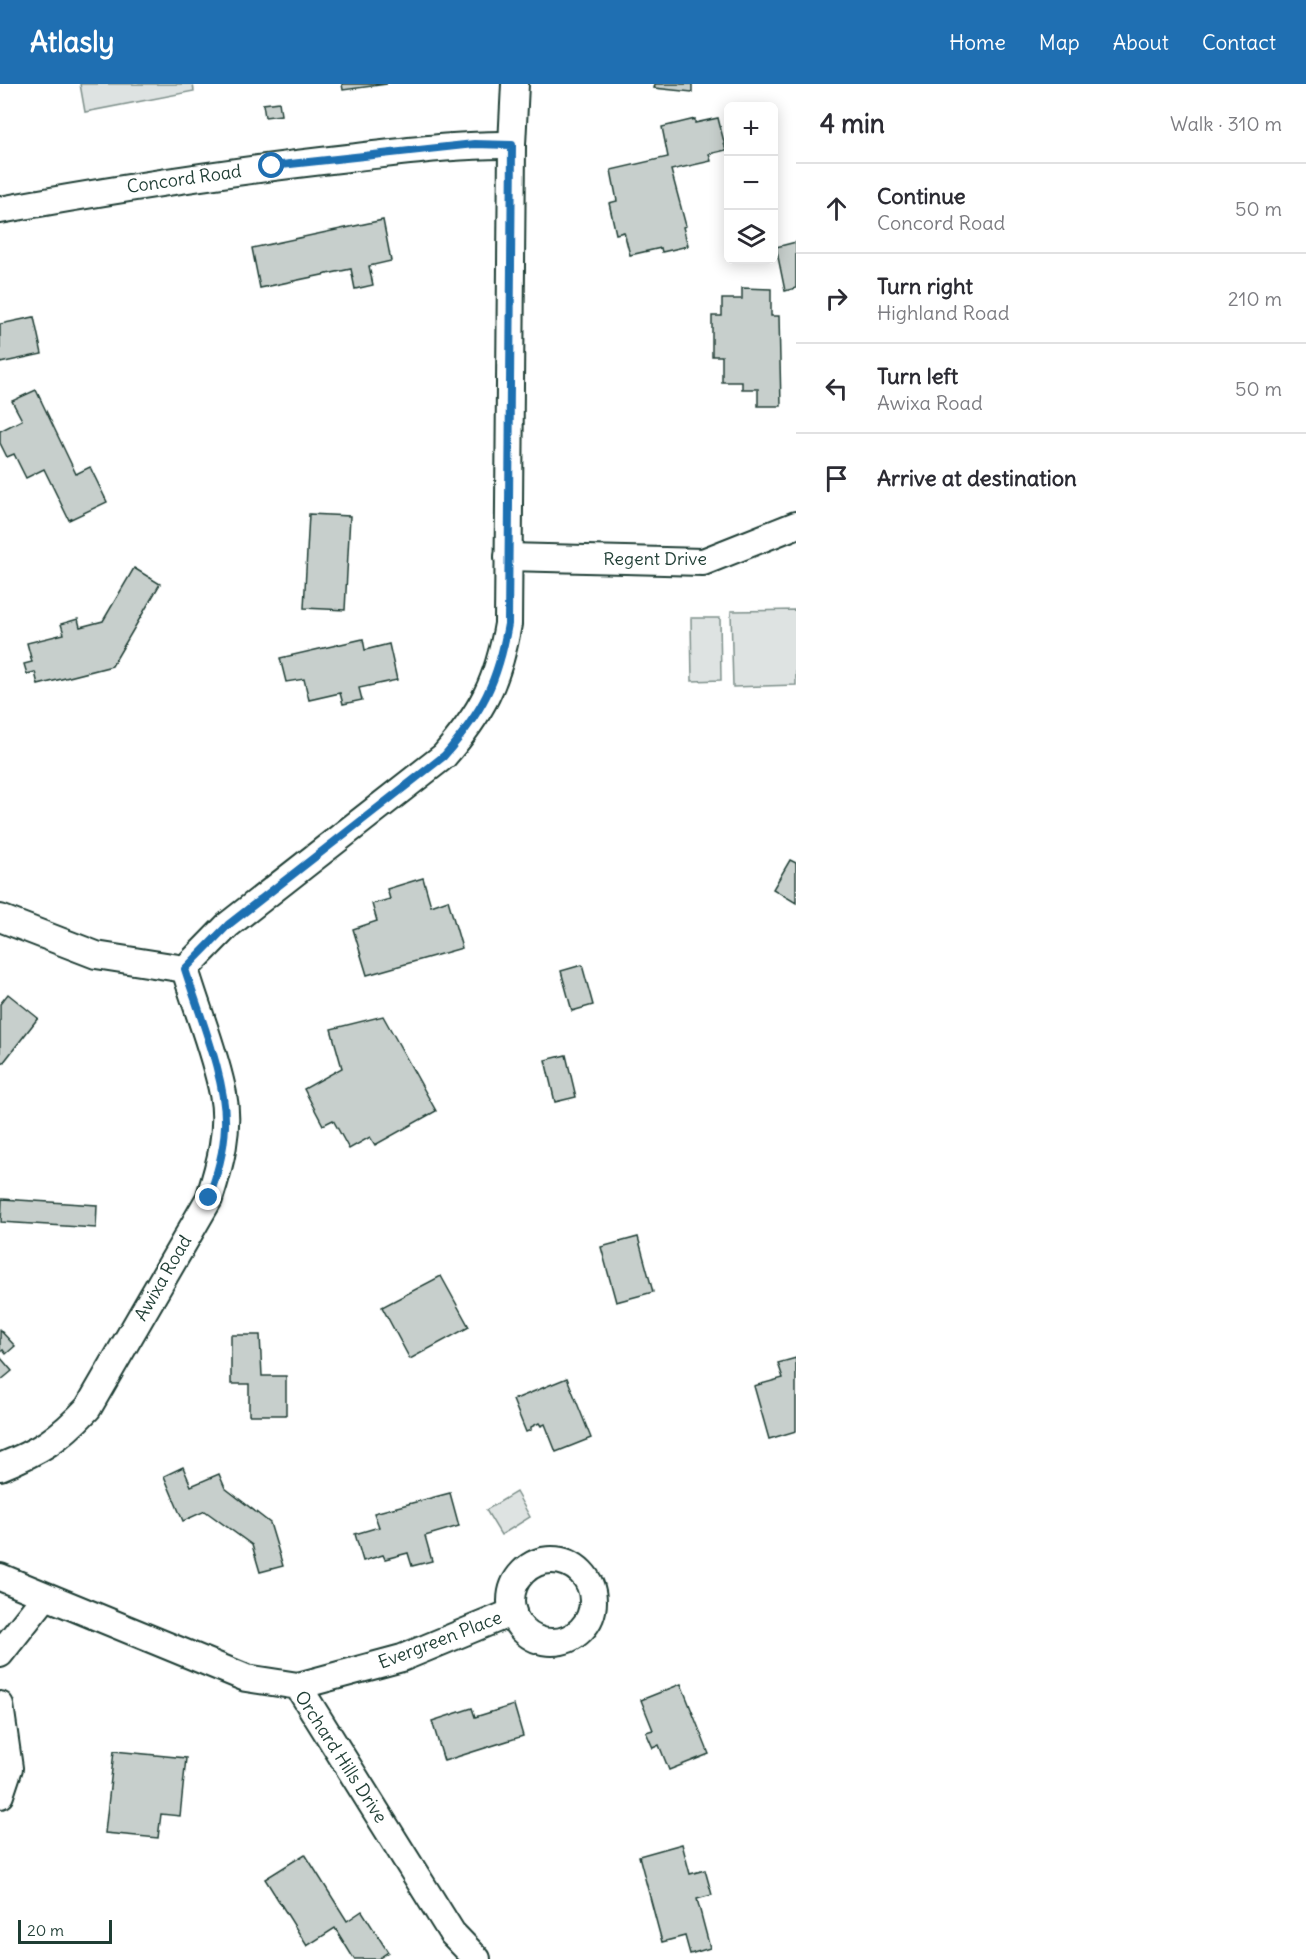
<!DOCTYPE html>
<meta charset="utf-8">
<style>
body{margin:0;font-family:Delius,sans-serif;background:#f2f2f3;color:#2b2b33}
.controls{position:absolute;right:18px;top:18px;display:grid;overflow:hidden;border-radius:9px;box-shadow:0 3px 15px #0003}
.controls button{width:54px;height:54px;display:grid;place-items:center;padding:0;border:0;border-bottom:2px solid #e1e1e2;background:#fff;color:#2b2b33;font:30px sans-serif}
.scale{position:absolute;left:18px;bottom:15px;width:94px;box-sizing:border-box;padding-left:6px;border:3px solid #1f3d34;border-top:0;font-size:16px;line-height:21px;white-space:nowrap;color:#1f3d34;-webkit-text-stroke:4px #fff;paint-order:stroke}
.stop{position:absolute;width:18px;height:18px;margin:-14px;border:4px solid #1f6fb2;border-radius:50%;background:#fff}
.stop.end{background:#1f6fb2;border-color:#fff;box-shadow:0 2px 6px #0008}
.list{margin:0;padding:0;list-style:none}
h2{display:flex;justify-content:space-between;align-items:center;height:78px;margin:0;padding:0 24px;font-size:26px}
h2 small{font-size:20px;font-weight:400;color:#7c7c81}
.list li{display:grid;grid-template-columns:39px 1fr auto;gap:18px;align-items:center;box-sizing:border-box;height:90px;padding:0 24px;border-top:2px solid #e1e1e2}
.list b{display:block;font-size:22px;white-space:nowrap}
.list p{margin:0;font-size:20px;white-space:nowrap;color:#7c7c81}
.list em{font-size:20px;font-style:normal;color:#7c7c81}
.icon{flex:none;width:33px;height:33px;fill:none;stroke:currentColor;stroke-width:2;stroke-linecap:round;stroke-linejoin:round}
.map{position:relative;flex:none;width:796px;height:1875px;overflow:hidden}
header{display:flex;align-items:center;gap:36px;box-sizing:border-box;height:84px;padding:0 30px;background:#1f6fb2;color:#fff}
header strong{font-size:28px}
nav{display:flex;gap:33px;margin-inline-start:auto;font-size:21px}
main{display:flex}
aside{flex:1;background:#fff}
.map>svg:first-child{display:block}
.green{fill:#dee3e2;stroke:#7e908b;stroke-width:1.5}
.building{fill:#c7cfcc;stroke:#1f3d34;stroke-width:1.5}
.lines{fill:none;stroke-linecap:round;stroke-linejoin:round}
.street-casing{stroke:#1f3d34;stroke-width:30}
.street{stroke:#fff;stroke-width:26}
.route{stroke:#1f6fb2;stroke-width:8}
.labels{text-anchor:middle;stroke-width:4.5;stroke-linejoin:round;paint-order:stroke}
.street-label{font-size:18px;fill:#1f3d34;stroke:#fff}
</style>
<header>
<strong>Atlasly</strong>
<nav><a>Home</a><a>Map</a><a>About</a><a>Contact</a></nav>
</header>
<main>
<div class="map">
<svg width="796" height="1875" viewBox="0 0 796 1875">
<rect width="100%" height="100%" fill="#fff"/>
<filter id="ink" filterUnits="userSpaceOnUse"><feTurbulence type="fractalNoise" baseFrequency=".0167" numOctaves="2"/><feDisplacementMap in="SourceGraphic" scale="12" xChannelSelector="R" yChannelSelector="G"/><feConvolveMatrix kernelMatrix="1 2 1 2 8 2 1 2 1" color-interpolation-filters="sRGB"/></filter>
<g filter="url(#ink)">
<g class="green">
<polygon points="80,0 193,0 194,7 85,28"/>
<polygon points="796,526 796,601 733,603 731,527"/>
<polygon points="691,534 720,534 721,596 692,597"/>
<polygon points="516,1408 530,1433 501,1451 486,1426"/>
</g>
<g class="building">
<polygon points="342,0 387,0 343,6"/>
<polygon points="655,0 692,0 692,8 654,4"/>
<polygon points="279,18 281,31 265,33 263,20"/>
<polygon points="718,34 726,66 709,70 711,77 671,86 686,142 683,143 688,162 662,168 661,164 630,171 624,148 616,150 609,119 617,117 611,86 668,73 662,43 695,35 695,39"/>
<polygon points="383,136 391,177 369,182 373,201 355,205 351,185 260,204 252,164"/>
<polygon points="796,158 796,204 785,207 776,163"/>
<polygon points="742,204 771,205 771,232 779,232 781,322 758,322 758,305 742,305 742,298 722,298 722,272 712,272 712,232 722,232 722,215 742,215"/>
<polygon points="34,233 42,270 0,279 0,240"/>
<polygon points="36,306 76,390 90,383 107,418 69,436 44,385 26,394 14,370 7,373 0,359 0,347 22,336 12,317"/>
<polygon points="309,430 350,432 345,526 304,524"/>
<polygon points="134,484 160,500 112,582 38,601 35,588 27,590 24,580 32,578 27,559 64,550 61,540 78,535 80,543 103,537"/>
<polygon points="363,555 365,566 389,560 397,596 359,604 362,616 343,620 340,609 309,616 304,595 286,598 280,574"/>
<polygon points="790,776 796,779 796,819 773,805"/>
<polygon points="423,794 431,822 448,816 462,864 367,891 353,845 377,837 372,820 390,815 387,805"/>
<polygon points="582,881 593,921 572,927 561,887"/>
<polygon points="8,910 38,934 3,979 0,976 0,920"/>
<polygon points="383,932 436,1027 375,1061 370,1053 349,1065 333,1036 323,1041 304,1005 342,984 331,945"/>
<polygon points="566,971 576,1013 555,1018 545,976"/>
<polygon points="2,1115 97,1121 96,1144 1,1138"/>
<polygon points="638,1153 653,1208 616,1218 601,1163"/>
<polygon points="441,1192 469,1243 410,1275 382,1223"/>
<polygon points="0,1246 15,1262 6,1270 3,1266 0,1269"/>
<polygon points="231,1251 260,1251 262,1292 286,1292 286,1331 249,1331 249,1300 231,1300"/>
<polygon points="0,1273 12,1287 0,1297"/>
<polygon points="796,1274 796,1347 769,1355 754,1302 783,1294 778,1279"/>
<polygon points="567,1294 591,1354 556,1368 545,1340 541,1342 539,1339 531,1343 531,1346 526,1348 513,1316"/>
<polygon points="183,1383 191,1402 219,1390 225,1404 270,1439 283,1482 260,1488 252,1461 205,1427 183,1437 164,1392"/>
<polygon points="450,1409 459,1442 425,1452 432,1477 412,1482 408,1469 385,1475 383,1471 363,1477 355,1450 379,1443 374,1429"/>
<polygon points="681,1600 709,1670 669,1686 659,1661 653,1664 646,1648 653,1646 641,1616"/>
<polygon points="514,1621 523,1652 444,1677 432,1637 472,1624 475,1633"/>
<polygon points="114,1667 186,1674 180,1732 161,1730 158,1754 105,1749"/>
<polygon points="682,1760 690,1790 705,1786 712,1811 697,1815 710,1864 690,1870 685,1852 662,1858 639,1772"/>
<polygon points="305,1770 347,1837 362,1827 388,1868 378,1875 354,1875 335,1844 307,1862 265,1795"/>
</g>
<g class="lines">
<defs>
<g id="street">
<path d="M0 126C116 105 231 87 348 74 403 68 457 60 512 61"/>
<polyline points="508,473 703,478 796,441"/>
<polyline points="0,834 96,871 185,885"/>
<path d="M185 885 228 841 444 672C482 628 498 598 508 540L512 61 515 0"/>
<path d="M0 1383C40 1367 58 1356 88 1324L209 1115C220 1081 230 1045 223 1010 215 968 197 926 185 885"/>
<circle cx="552" cy="1517" r="41"/>
<polyline points="0,1493 246,1594 298,1602 452,1849 477,1875"/>
<polyline points="0,1570 45,1513"/>
<polyline points="298,1602 402,1574 513,1528"/>
<polyline points="0,1621 9,1684 0,1711"/>
</g>
</defs>
<use href="#street" class="street-casing"/>
<use href="#street" class="street"/>
</g>
</g>
<g class="lines" filter="url(#ink)">
<path class="route" d="M209 1114C217 1090 224 1068 225 1042 227 996 199 930 185 885L228 841 444 672C482 628 498 598 508 540L512 61 474 60 272 82"/>
</g>
<g class="labels">
<g class="street-label">
<text transform="translate(184 95) rotate(-8)" y="6">Concord Road</text>
<text x="655" y="481">Regent Drive</text>
<text transform="translate(163 1194) rotate(-60)" y="6">Awixa Road</text>
<text transform="translate(440 1556) rotate(-21)" y="6">Evergreen Place</text>
<text transform="translate(341 1673) rotate(57)" y="6">Orchard Hills Drive</text>
</g>
</g>
</svg>
<div class="controls">
<button>+</button>
<button>−</button>
<button><svg class="icon" aria-label="layers" viewBox="0 0 24 24"><path d="M12 4l9 5-9 5-9-5zM3 14l9 5 9-5"/></svg></button>
</div>
<div class="scale">20 m</div>
<div class="stop" style="left:272px;top:82px"></div>
<div class="stop end" style="left:209px;top:1114px"></div>
</div>
<aside>
<h2>4 min<small>Walk · 310 m</small></h2>
<ul class="list">
<li><svg class="icon" aria-label="ahead" viewBox="0 0 24 24"><path d="M12 20V5M6 11l6-6 6 6"/></svg><div><b>Continue</b><p>Concord Road</p></div><em>50 m</em></li>
<li><svg class="icon" aria-label="right" viewBox="0 0 24 24"><path d="M7 20v-9h11M14 6l5 5-5 5"/></svg><div><b>Turn right</b><p>Highland Road</p></div><em>210 m</em></li>
<li><svg class="icon" aria-label="left" viewBox="0 0 24 24"><path d="M17 20v-9H6M10 6l-5 5 5 5"/></svg><div><b>Turn left</b><p>Awixa Road</p></div><em>50 m</em></li>
<li><svg class="icon" aria-label="arrive" viewBox="0 0 24 24"><path d="M6 21V4h12l-3 4 3 4H6"/></svg><div><b>Arrive at destination</b></div></li>
</ul>
</aside>
</main>
